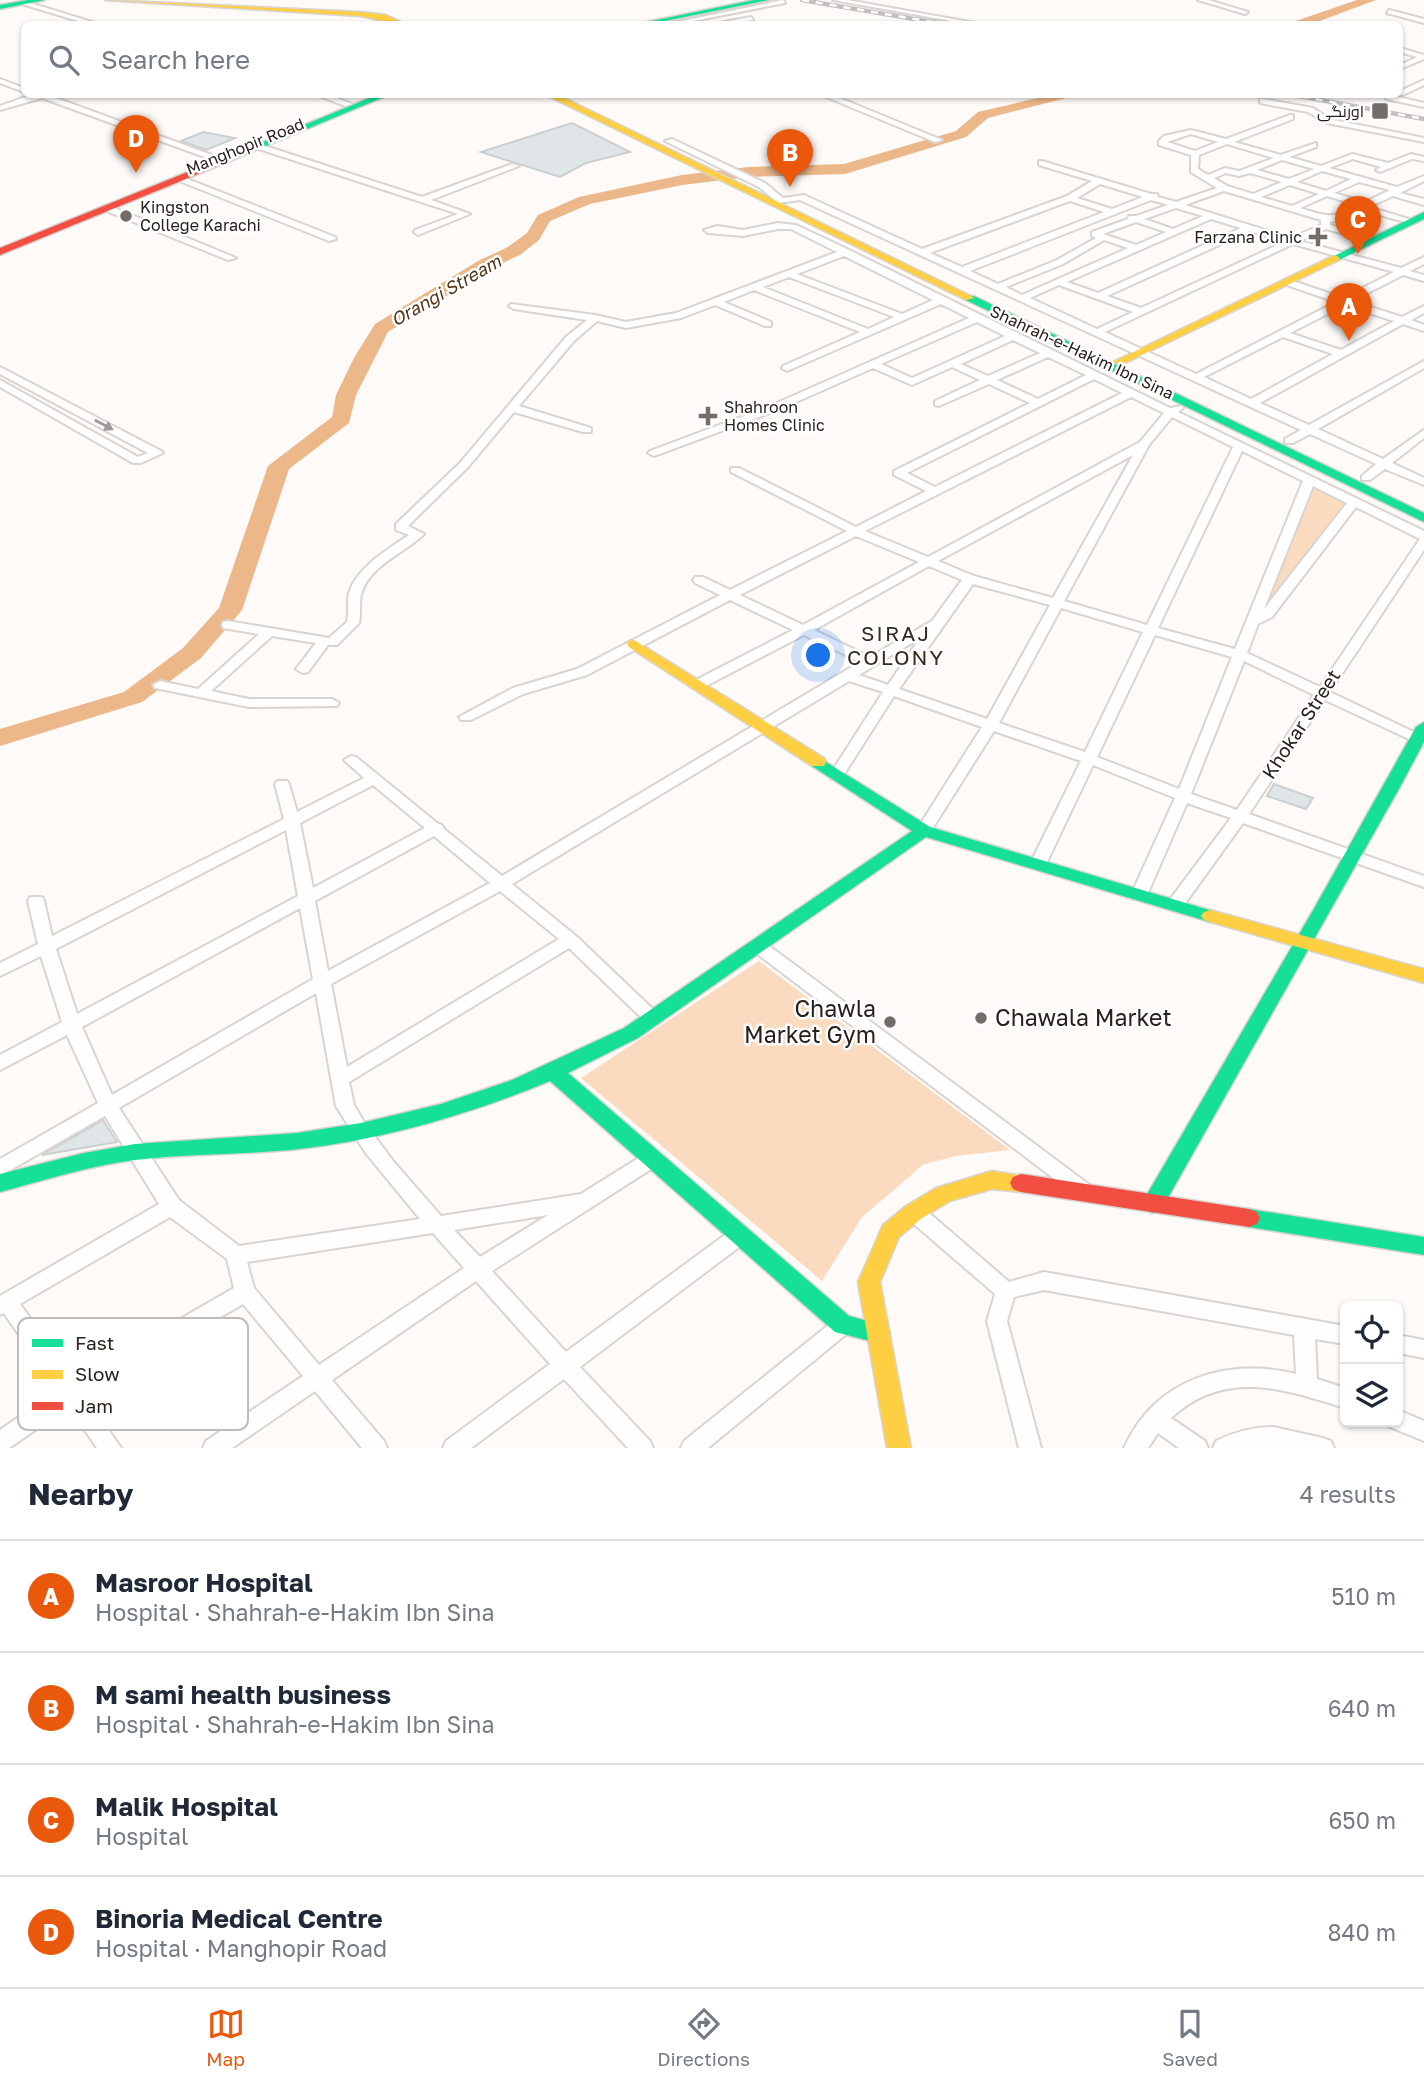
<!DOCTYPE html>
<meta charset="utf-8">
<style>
body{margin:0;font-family:"Golos Text",Cairo,sans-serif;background:#f2f2f3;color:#1f2937}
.controls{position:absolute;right:21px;bottom:21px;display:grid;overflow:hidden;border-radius:10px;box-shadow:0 2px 5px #0004}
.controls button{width:63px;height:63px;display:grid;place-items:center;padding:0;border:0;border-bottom:2px solid #e0e1e3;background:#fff;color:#1f2937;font:35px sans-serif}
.you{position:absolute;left:819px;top:656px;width:24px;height:24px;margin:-18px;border:5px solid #fff;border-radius:50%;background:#1a73e8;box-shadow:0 0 0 10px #1a73e833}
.badge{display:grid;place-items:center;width:46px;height:46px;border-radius:50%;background:#ea580c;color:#fff;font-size:23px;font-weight:700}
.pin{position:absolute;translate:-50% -58px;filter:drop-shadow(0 2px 4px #0008)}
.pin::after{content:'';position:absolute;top:37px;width:24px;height:21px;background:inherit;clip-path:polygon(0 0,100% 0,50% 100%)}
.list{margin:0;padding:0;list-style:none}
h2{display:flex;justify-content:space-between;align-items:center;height:91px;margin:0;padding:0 28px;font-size:30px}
h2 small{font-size:23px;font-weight:400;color:#747a83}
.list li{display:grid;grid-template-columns:46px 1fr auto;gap:21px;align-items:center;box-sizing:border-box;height:112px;padding:0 28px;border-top:2px solid #e0e1e3}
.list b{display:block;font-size:26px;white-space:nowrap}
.list p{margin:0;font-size:23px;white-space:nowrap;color:#747a83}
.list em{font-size:23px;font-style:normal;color:#747a83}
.icon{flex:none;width:38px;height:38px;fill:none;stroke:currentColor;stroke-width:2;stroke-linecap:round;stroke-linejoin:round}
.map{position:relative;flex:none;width:1424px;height:1448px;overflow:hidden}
.search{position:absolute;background:#fff;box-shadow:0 2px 5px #0004;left:21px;right:21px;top:21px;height:77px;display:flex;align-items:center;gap:18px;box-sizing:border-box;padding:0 24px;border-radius:10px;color:#747a83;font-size:26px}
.sheet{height:539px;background:#fff}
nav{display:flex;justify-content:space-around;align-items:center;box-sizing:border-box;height:98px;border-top:2px solid #e0e1e3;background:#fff;font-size:19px;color:#747a83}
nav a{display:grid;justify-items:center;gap:4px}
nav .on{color:#ea580c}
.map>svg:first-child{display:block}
.green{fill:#fbdbc0}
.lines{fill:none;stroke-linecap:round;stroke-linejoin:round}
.river{fill:#ecb789;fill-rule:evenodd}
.building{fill:#e0e6e8;stroke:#cccfd0;stroke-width:2}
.street-casing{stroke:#dad4d0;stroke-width:4}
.fast-casing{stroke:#dad4d0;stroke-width:3}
.slow-casing{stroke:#dad4d0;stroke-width:3}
.jam-casing{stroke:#dad4d0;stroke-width:3}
.street{fill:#fffefe;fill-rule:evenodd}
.fast{fill:#16e098;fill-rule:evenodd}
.slow{fill:#ffcf43;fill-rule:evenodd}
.jam{fill:#f24e42;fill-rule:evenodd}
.rail-casing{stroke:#c1bfbf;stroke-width:4.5}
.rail{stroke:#fff;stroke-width:2.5;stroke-dasharray:7;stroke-linecap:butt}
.oneway{fill:#9e9a98}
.poi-dot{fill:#736c68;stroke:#fff;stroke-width:2.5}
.labels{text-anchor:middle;stroke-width:5;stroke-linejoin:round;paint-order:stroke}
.far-poi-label{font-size:16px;fill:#28201b;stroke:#fff;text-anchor:end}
.far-street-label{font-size:16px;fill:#28201b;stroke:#fff}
.far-water-label{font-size:18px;font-style:italic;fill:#533418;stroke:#fff}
.street-label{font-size:19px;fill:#28201b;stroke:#fff}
.neighbourhood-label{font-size:21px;letter-spacing:2px;fill:#37281b;stroke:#fff}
.near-poi-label{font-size:23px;fill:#28201b;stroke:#fff;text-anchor:end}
.key{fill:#fff;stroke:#bebcbb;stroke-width:2}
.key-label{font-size:19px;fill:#28201b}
</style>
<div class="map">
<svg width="1424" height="1448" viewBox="0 0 1424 1448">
<rect width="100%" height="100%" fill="#fdfaf8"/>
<g class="green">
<polygon points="1312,486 1348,503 1272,604 1263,602"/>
<polygon points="759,961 1010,1150 956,1156 924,1164 862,1217 822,1281 581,1078"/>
</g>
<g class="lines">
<g class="river">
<polygon points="1357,0 1376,0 1317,22 1287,24"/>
<polygon points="1055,94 1082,94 988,118 966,137 845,174 748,177 682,185 590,204 550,221 539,240 520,255 490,269 388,332 356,395 349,423 289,469 242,610 201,658 142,702 0,746 0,729 124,692 183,648 219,608 268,466 332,417 336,395 354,358 375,324 478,261 508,247 527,233 538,215 579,197 682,175 748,167 844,164 956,131 978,112"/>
</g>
</g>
<g class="building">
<polygon points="572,123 630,152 586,163 560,177 481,152"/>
<polygon points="203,132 235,138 206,150 181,141"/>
<polygon points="1274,784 1313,798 1306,809 1267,796"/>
<polygon points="103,1120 117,1142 42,1155"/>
</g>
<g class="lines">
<defs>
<g id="street">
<polygon points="783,0 785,3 678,24 667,24"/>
<polygon points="833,0 847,0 981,24 969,24"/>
<polygon points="1198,0 1208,0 1248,12 1245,14"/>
<polygon points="24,1 95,23 96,24 88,24 22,4"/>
<polygon points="1389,10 1424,19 1424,23 1387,13"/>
<polygon points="751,17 753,20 720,24 723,22"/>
<polygon points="1400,48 1424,55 1424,59 1400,69 1400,65 1417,57 1400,52"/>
<polygon points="0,79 24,88 24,92 0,83"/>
<polygon points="1424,80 1424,85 1403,95 1397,94 1400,94 1400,91"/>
<polygon points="34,94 45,94 220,158 213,160 42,98 0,110 0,106"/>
<polygon points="314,94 326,94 352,104 345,106"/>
<polygon points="819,94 830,94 942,140 935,142"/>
<polygon points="1389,95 1424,103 1424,107 1386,99 1385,97"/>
<polygon points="1263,99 1313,108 1329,119 1424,138 1424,142 1327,123 1308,112 1260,103 1260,99"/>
<path d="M1290 115H1293V119L1234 142 1281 155 1316 143V147L1289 157 1321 166 1352 154 1388 163 1411 154 1424 157V161L1412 159 1380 172 1376 170 1381 167 1353 159 1329 168 1397 187 1424 176V181L1400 193 1424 199V205L1393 196 1369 207 1412 220V224L1362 210 1339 221 1330 222V225L1374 238V242L1326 229 1300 241 1401 268 1424 257V264L1410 271 1424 275V281L1403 275 1352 301 1402 317 1424 306V313L1411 320 1424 325V331L1403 324 1260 403 1309 425 1424 361V368L1318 429 1383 459 1424 430V438L1392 463 1424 478V485L1385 469 1370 480H1362V476L1376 464 1310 434 1293 443H1285V439L1301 430 800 200 778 203 759 187 665 141 672 139 765 183 783 198 804 195 922 249 1067 196 1092 181 1039 165V161H1042L1151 194H1157L1158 197 1176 202 1217 188 1191 172V155L1159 145V141L1164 136 1191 130 1226 139ZM1191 134 1218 142 1195 151 1167 142ZM1227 144 1274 158 1239 171 1225 168 1208 175 1198 169 1199 155ZM1282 160 1314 169 1289 179 1257 170ZM1322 171 1351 179 1326 191 1297 182ZM1226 173 1239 176 1250 173 1282 182 1253 194 1227 186 1214 178ZM1359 182 1390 190 1365 202 1334 193ZM1100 184 1143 197 1112 209 1077 198ZM1290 185 1319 194 1292 206 1261 197ZM1224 191 1321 220V225L1291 238 1185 205ZM1327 196 1357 205C1334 220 1325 216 1300 208ZM1151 200 1168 205 1136 216H1129L1128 219 1092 232V236L1096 238 1057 260 998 284 970 271ZM1070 201 1104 212 962 267 930 253ZM1176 208 1203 216 1173 229 1144 219ZM1211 219 1241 228 1098 293 1067 282ZM1136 222 1166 232 1136 245 1103 234ZM1250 231 1284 242 1141 308 1107 296ZM1104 240 1128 248 1022 295 1006 287 1063 264ZM1293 244 1394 272 1343 298 1290 280H1284V284L1336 302 1196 374 1105 332ZM1059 285 1133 312 1097 329 1030 298ZM1345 305 1394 321 1341 350 1290 333ZM1283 337 1333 354 1251 399 1204 377Z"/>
<polygon points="259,144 422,197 512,164 519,166 431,200 470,214 418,235 414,232 415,230 458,214 256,148 255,146"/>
<polygon points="180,176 335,237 336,239 329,241 177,180 176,178"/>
<polygon points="104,206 110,206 236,258 228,260 104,210"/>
<path d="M778 223 796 225 849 250 1170 408 1182 406 1183 408 1178 412 1424 531V550L1330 692 1424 737V746L1325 700 1249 814 1424 876V887L1243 823 1181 909H1169L1167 905 1169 901 1231 818 1187 803 1147 895 1145 899H1133L1131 895 1175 798 1093 765 1046 864 1043 868H1033L1030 864 1081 761 994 731 929 834H919L916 831 982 727 894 696 841 779H831L829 776 883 692 849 681 512 884 576 936 659 1015 662 1019 659 1023 653 1025 647 1023 569 948 349 1082 354 1105 364 1122 393 1161 441 1216 581 1194 645 1154 652 1152 659 1154 661 1159 659 1164 492 1271 566 1352 733 1229 740 1227 747 1229 750 1235 747 1241 580 1367 650 1441 653 1448H628L564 1379 471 1448H443L446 1441 550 1364 476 1281 332 1380 384 1441 387 1448H362L315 1391 232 1448H203L206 1441 303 1376 243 1304 85 1396 121 1448H97L69 1407 9 1448H0V1430L57 1391 4 1313 0 1315V1296L159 1204 105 1116 0 1176V1159L98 1103 67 1035 0 1070V1055L62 1022 41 956 0 976V963L38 944 28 901 30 897H42L44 901 52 936 284 819 275 784 277 781H287L289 784 297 812 364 778 344 760 351 756 356 757 437 823 442 825 444 829 502 876 860 662 804 635 702 688H692L690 685 692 682 793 630 730 600 587 675 523 694 471 720H461L459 717 513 688 577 669 720 595 695 583 693 580 695 577H703L730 590 847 531 731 472V468H739L856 527 926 491 894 475V471L1030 403 989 384 939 406 935 405V401L980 380 952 367 912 385 873 368 778 410 654 456 648 453 650 451 770 406 969 318 941 304 787 371 782 368 783 366 860 332 754 290 724 302 771 322V326H765L715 305 681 318 626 328 597 321 574 341 519 406 591 428V432H583L514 412 468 467 408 526 424 534C405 553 368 566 361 595 359 604 361 614 359 623L337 645H328L308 672 303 673 296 669 316 643 272 636 211 691 249 699H332L339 703 337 706 249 707 155 688 153 685 160 681 198 689 259 634 223 628 222 625 223 622 228 621 329 638 347 622C349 612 347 603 349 593 357 567 388 549 409 535L396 530V524L460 463 566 337 587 320 514 309 509 306 511 304 595 315 626 322 676 313 837 252 791 229H778L743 236 708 233 704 230 717 226 743 230ZM844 256 933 300 902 314 797 274ZM789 277 894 317 868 329 763 287ZM977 322 1005 336 912 378 881 364ZM1013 340 1040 353 988 376 961 364ZM1048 357 1086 375 1038 399 997 380ZM1094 379 1122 393 935 487 907 473ZM1131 397 1164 413 1140 442 928 557 865 531ZM1172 417 1233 447 1147 625 1064 601 1149 445ZM1242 451 1303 481 1235 649 1158 628ZM1133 455 1053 598 974 576 938 561ZM1313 486 1347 503 1264 609ZM1356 507 1420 539 1320 687 1247 653 1258 624 1272 617ZM856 536 919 562 803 625 740 595ZM929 566 962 580 932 621 870 657 814 630ZM973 584 1050 605 987 719 899 689ZM1061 608 1143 632 1085 752 999 723ZM1155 635 1232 657 1179 789 1097 757ZM920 638 888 685 859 675ZM1244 661 1314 695 1237 810 1191 794ZM373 785 425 828 313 888 300 823ZM286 830 298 896 77 1014 56 949ZM434 836 490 883 328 971 315 901ZM500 891 559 939 347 1067 331 984ZM300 908 313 979 112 1095 82 1027ZM316 993 336 1106 365 1152 420 1219 239 1246 179 1200 119 1108ZM548 1215 480 1257 454 1230ZM170 1217 227 1259 234 1288 74 1380 20 1304ZM433 1233 464 1268 319 1365 254 1288 247 1262Z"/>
<polygon points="0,367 161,451 163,453 141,463 133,463 0,387 0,380 138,457 148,453 0,374"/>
<polygon points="758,940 764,942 1091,1186 1093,1191 1091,1196 1084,1199 1077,1196 752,950 750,946 752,942"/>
<path d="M914 1204 921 1206 1009 1282 1044 1272 1345 1326V1344L1315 1339 1317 1379 1345 1388V1408C1284 1389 1225 1368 1171 1418L1205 1441 1208 1448H1179L1158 1433 1148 1448H1124C1155 1379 1226 1357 1296 1374L1294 1335 1044 1290 1014 1297 1007 1321 1041 1448H1019L987 1321 995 1294 907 1218 904 1212 907 1206Z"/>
<polygon points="843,1316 850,1319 853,1325 850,1331 708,1448 681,1448 684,1441 836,1319"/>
<polygon points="1398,1335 1424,1340 1424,1358 1398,1353"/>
<polygon points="1398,1410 1424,1421 1424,1441 1390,1427 1388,1422 1398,1422"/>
<path d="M1273 1427 1323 1438 1331 1441 1334 1448H1213L1216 1441C1235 1432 1252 1427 1273 1427Z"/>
</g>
<g id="fast">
<polygon points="28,0 45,0 0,9 0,5"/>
<polygon points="754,0 769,0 650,24 637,24"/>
<polygon points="379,94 391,94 225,163 217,161"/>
<polygon points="1424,212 1424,219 1339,260 1330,258"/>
<polygon points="966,296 974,296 1424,513 1424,522 966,300"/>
<polygon points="1424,722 1424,742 1400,787 1161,1210 1153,1213 1145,1210 1142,1204 1145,1198 1315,907 1416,727"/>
<path d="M818 757 930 827 1216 912 1219 916 1216 920 1210 922 926 837 638 1038 568 1073 849 1316 886 1326 890 1333 886 1340 878 1343 835 1332 550 1081C470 1114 386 1139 299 1149 245 1155 189 1153 135 1160 89 1166 45 1180 0 1192V1174L84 1153 135 1144 297 1133 361 1123 441 1104 512 1080 624 1028 912 831 812 766 810 762 812 758Z"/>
<polygon points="1249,1209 1424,1237 1424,1255 1249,1227 1241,1224 1238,1218 1241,1212"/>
</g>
<g id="slow">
<path d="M105 0 360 12 386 15 405 24C391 25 375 18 360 16Z"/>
<polygon points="544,94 556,94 975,298 966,300"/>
<polygon points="1335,255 1340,258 1339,260 1123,364 1113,362"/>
<polygon points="634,640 824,758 826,762 824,766 812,766 629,647 627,644 629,641"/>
<polygon points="1210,910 1424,969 1424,983 1204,920 1201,916 1204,912"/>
<polygon points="992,1171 1029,1177 1032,1183 1029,1189 1021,1192 992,1189 950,1201 922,1218 899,1237 880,1282 911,1448 887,1448 858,1282 883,1225 906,1206 936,1188"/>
</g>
<g id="jam">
<polygon points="222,158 225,159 225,163 0,255 0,248"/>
<polygon points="1021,1174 1249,1209 1257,1212 1260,1218 1257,1224 1249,1227 1021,1192 1013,1189 1010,1183 1013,1177"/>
</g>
</defs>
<use href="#street" class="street-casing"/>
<use href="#fast" class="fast-casing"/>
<use href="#slow" class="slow-casing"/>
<use href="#jam" class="jam-casing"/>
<use href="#street" class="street"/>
<use href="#fast" class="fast"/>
<use href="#slow" class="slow"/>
<use href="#jam" class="jam"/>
<defs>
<g id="rail">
<polyline points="802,0 944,24"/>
<polyline points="1288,94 1424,119"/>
</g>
</defs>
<use href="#rail" class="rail-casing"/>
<use href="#rail" class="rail"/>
</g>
<defs><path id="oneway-solid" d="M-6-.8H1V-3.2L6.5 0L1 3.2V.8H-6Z" transform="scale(1.75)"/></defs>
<use class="oneway" href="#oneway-solid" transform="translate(104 425) rotate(28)"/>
<g class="poi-dot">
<rect x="1371" y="102" width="18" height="18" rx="3.5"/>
<circle cx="126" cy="216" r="7"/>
<path d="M1314.5 226.5h7v7h7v7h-7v7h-7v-7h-7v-7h7z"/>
<path d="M704.5 405.5h7v7h7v7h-7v7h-7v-7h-7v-7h7z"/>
<circle cx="981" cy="1018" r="7"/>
<circle cx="890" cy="1022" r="7"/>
</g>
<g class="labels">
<g class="far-poi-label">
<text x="1364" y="117">اورنگی</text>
<text x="140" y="213" text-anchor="start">Kingston<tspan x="140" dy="18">College Karachi</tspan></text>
<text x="1302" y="243">Farzana Clinic</text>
<text x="724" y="413" text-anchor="start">Shahroon<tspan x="724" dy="18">Homes Clinic</tspan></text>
</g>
<g class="far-street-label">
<text transform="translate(245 146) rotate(-22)" y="6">Manghopir Road</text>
<text transform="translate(1082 352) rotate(25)" y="6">Shahrah-e-Hakim Ibn Sina</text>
</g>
<g class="far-water-label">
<text transform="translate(446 291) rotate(-30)" y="6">Orangi Stream</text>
</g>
<g class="street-label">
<text transform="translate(1301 724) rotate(-57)" y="7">Khokar Street</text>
</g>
<g class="neighbourhood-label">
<text x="896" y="641">SIRAJ<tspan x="896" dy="24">COLONY</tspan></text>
</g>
<g class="near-poi-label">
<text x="876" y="1017">Chawla<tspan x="876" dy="26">Market Gym</tspan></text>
<text x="995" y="1026" text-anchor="start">Chawala Market</text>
</g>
</g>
<rect x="18" y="1318" width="230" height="112" rx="10" class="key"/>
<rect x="32" y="1339" width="31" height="8" fill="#16e098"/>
<rect x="32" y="1370" width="31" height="9" fill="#ffcf43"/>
<rect x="32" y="1402" width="31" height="8" fill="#f24e42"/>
<g class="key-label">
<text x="75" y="1350">Fast</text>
<text x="75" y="1381">Slow</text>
<text x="75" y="1413">Jam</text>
</g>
</svg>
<div class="controls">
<button><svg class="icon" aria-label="locate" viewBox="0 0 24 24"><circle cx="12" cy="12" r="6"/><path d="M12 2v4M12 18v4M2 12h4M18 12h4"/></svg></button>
<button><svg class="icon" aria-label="layers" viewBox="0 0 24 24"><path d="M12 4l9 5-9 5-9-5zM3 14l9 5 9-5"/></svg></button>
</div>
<div class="you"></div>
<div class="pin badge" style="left:1349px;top:341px">A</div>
<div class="pin badge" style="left:790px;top:187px">B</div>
<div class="pin badge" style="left:1358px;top:254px">C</div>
<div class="pin badge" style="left:136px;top:173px">D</div>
<div class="search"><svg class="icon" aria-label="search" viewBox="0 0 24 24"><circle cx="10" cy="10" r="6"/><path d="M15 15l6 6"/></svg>Search here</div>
</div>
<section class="sheet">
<h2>Nearby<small>4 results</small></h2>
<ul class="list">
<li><span class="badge">A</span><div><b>Masroor Hospital</b><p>Hospital · Shahrah-e-Hakim Ibn Sina</p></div><em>510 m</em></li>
<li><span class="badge">B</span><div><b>M sami health business</b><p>Hospital · Shahrah-e-Hakim Ibn Sina</p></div><em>640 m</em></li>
<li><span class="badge">C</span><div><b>Malik Hospital</b><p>Hospital</p></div><em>650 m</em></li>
<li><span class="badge">D</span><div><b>Binoria Medical Centre</b><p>Hospital · Manghopir Road</p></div><em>840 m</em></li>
</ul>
</section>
<nav>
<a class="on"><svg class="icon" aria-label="map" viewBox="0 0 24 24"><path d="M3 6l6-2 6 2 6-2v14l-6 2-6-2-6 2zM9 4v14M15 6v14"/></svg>Map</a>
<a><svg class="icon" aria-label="directions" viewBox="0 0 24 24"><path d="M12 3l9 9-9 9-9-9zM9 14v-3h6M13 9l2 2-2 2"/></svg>Directions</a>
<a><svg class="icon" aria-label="saved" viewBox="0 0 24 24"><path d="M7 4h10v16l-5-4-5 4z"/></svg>Saved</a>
</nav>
